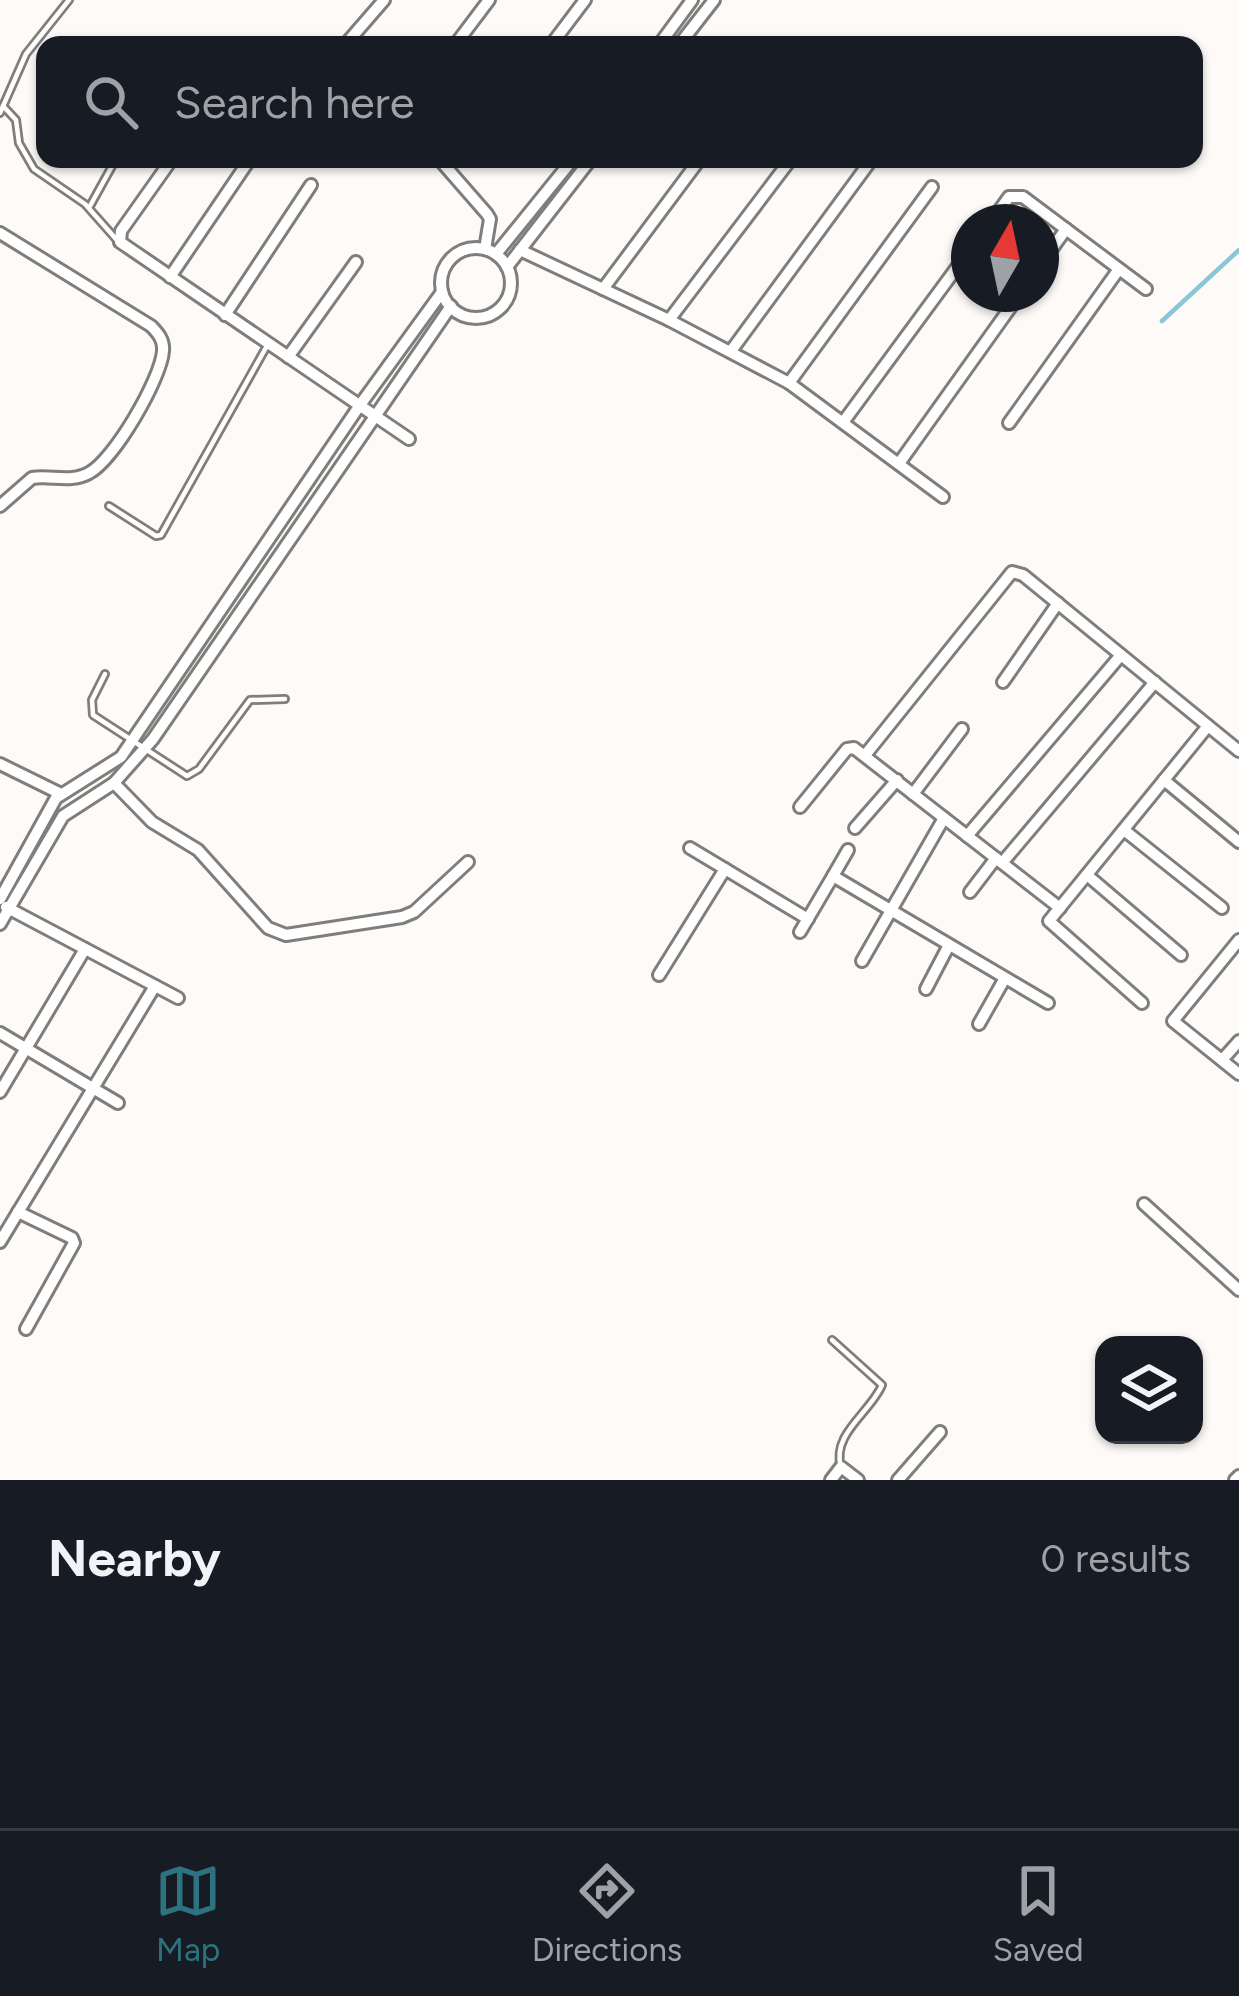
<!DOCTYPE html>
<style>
body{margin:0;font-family:Figtree,sans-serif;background:#20242c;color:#f1f3f6}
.controls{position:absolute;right:36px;bottom:36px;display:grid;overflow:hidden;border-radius:24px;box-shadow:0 3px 9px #0004}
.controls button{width:108px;height:108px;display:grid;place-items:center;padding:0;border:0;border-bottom:3px solid #363941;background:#171b24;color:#f1f3f6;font:60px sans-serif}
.compass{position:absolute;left:951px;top:204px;width:108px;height:108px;border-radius:50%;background:#171b24;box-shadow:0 3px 9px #0004;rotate:9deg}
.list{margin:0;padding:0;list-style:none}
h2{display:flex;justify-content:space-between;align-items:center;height:156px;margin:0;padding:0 48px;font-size:51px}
h2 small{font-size:39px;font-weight:400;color:#9ea1a6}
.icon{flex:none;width:66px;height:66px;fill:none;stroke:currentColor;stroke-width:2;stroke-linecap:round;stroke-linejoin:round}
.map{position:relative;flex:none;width:1239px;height:1480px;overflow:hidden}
.search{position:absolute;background:#171b24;box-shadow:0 3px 9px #0004;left:36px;right:36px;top:36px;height:132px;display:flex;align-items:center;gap:30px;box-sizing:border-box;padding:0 42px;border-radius:24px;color:#9ea1a6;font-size:45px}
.sheet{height:348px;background:#171b24}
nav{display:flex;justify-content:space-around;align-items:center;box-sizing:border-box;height:168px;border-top:3px solid #363941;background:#171b24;font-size:33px;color:#9ea1a6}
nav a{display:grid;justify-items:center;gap:6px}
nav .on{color:#2c737f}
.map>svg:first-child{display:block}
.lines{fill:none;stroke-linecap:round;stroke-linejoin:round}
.stream{stroke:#8ac7d6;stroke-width:4.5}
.service-casing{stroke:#807e7b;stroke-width:10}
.minor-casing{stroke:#807e7b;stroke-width:16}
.service{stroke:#fff;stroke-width:4.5}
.minor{stroke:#fff;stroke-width:10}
</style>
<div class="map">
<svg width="1239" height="1480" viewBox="0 0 1239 1480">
<rect width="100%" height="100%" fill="#fdfaf7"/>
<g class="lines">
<polyline class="stream" points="1162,321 1239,250"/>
<defs>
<g id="service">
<polyline points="3,106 16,120 19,143 34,169 85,204 116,239"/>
<polyline points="0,113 26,54 69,0"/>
<polyline points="90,206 116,159"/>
<polyline points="109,506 156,536 161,535 268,344"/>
<polyline points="105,674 92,700 93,715 187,776 199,769 250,700 285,699"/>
<path d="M832 1340 882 1385C871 1412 831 1434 841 1467"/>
</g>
<g id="minor">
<polyline points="345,45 384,0"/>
<polyline points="455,45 489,0"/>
<polyline points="551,45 585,0"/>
<polyline points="659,45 692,0"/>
<polyline points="679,45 714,0"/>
<polyline points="172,159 121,231 120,242 409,439"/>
<polyline points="439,159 487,214 490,219 485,249"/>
<polyline points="991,222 1009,197 1023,197 1146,289"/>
<path d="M0 233 151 326C158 333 164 340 163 351 161 379 114 460 89 473 72 483 50 475 32 478L0 506"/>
<circle cx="476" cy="283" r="35"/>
<polyline points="520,250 669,320 789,383 943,497"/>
<polyline points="496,254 573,159"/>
<polyline points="1041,264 1066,229"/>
<polyline points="507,267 591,159"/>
<polyline points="170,277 250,159"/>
<polyline points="603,289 700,159"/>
<polyline points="225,315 311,185"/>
<polyline points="669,320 791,159"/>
<polyline points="731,351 872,159"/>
<polyline points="288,357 356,262"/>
<polyline points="789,383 932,187"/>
<polyline points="844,421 969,251"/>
<polyline points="1009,423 1119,269"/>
<polyline points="900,462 1020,294"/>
<polyline points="1003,682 1058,603"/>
<polyline points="866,754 1012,572 1023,575 1239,751"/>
<polyline points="0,764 61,794"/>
<polyline points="1164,780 1239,842"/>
<polyline points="114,783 152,822 198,850 268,928 286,935 402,917 414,912 468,862"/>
<polyline points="913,794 962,729"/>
<polyline points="800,807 847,749 854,748 1060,908"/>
<polyline points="855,828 897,780"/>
<polyline points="1124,830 1222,908"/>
<polyline points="967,836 1121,655"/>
<polyline points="690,848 808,919"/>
<polyline points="1002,863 1155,682"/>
<polyline points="1087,875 1181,955"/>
<polyline points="833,876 848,850"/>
<polyline points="970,892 996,858"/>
<polyline points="0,899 56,798 121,757 360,405 442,292"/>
<polyline points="6,907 178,998"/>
<polyline points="0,924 63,816 114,783 153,739 451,306"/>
<polyline points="800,932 833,876 1048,1003"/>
<polyline points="1239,940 1173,1021 1239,1074"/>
<polyline points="862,961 944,818"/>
<polyline points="659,975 725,869"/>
<polyline points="926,989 949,945"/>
<polyline points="1142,1003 1049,921 1208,726"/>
<polyline points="979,1024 1005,978"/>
<polyline points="0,1033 118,1103"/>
<polyline points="1222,1060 1239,1041"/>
<polyline points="0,1092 85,949"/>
<polyline points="1144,1204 1239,1290"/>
<polyline points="18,1212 72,1238 74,1243 26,1329"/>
<polyline points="0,1242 155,986"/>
<polyline points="831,1480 841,1467 858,1480"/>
<polyline points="898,1480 940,1432"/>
<polyline points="1235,1480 1239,1476"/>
</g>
</defs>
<use href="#service" class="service-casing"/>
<use href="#minor" class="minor-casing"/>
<use href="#service" class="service"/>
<use href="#minor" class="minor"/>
</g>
</svg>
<div class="controls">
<button><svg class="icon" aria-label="layers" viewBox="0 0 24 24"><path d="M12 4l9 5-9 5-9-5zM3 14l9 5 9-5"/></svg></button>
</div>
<svg class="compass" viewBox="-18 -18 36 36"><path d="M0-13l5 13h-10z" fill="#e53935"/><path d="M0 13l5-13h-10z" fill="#9ea1a6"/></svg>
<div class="search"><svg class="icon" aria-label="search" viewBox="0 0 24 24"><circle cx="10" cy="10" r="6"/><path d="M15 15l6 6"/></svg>Search here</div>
</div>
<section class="sheet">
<h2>Nearby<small>0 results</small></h2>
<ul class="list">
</ul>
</section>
<nav>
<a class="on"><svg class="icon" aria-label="map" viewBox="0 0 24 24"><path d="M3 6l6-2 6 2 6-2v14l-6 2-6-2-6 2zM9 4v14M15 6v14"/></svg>Map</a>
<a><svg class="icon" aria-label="directions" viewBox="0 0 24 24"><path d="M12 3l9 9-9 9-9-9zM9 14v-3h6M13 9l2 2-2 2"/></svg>Directions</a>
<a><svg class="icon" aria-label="saved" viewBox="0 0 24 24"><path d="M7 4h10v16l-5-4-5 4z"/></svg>Saved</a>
</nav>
